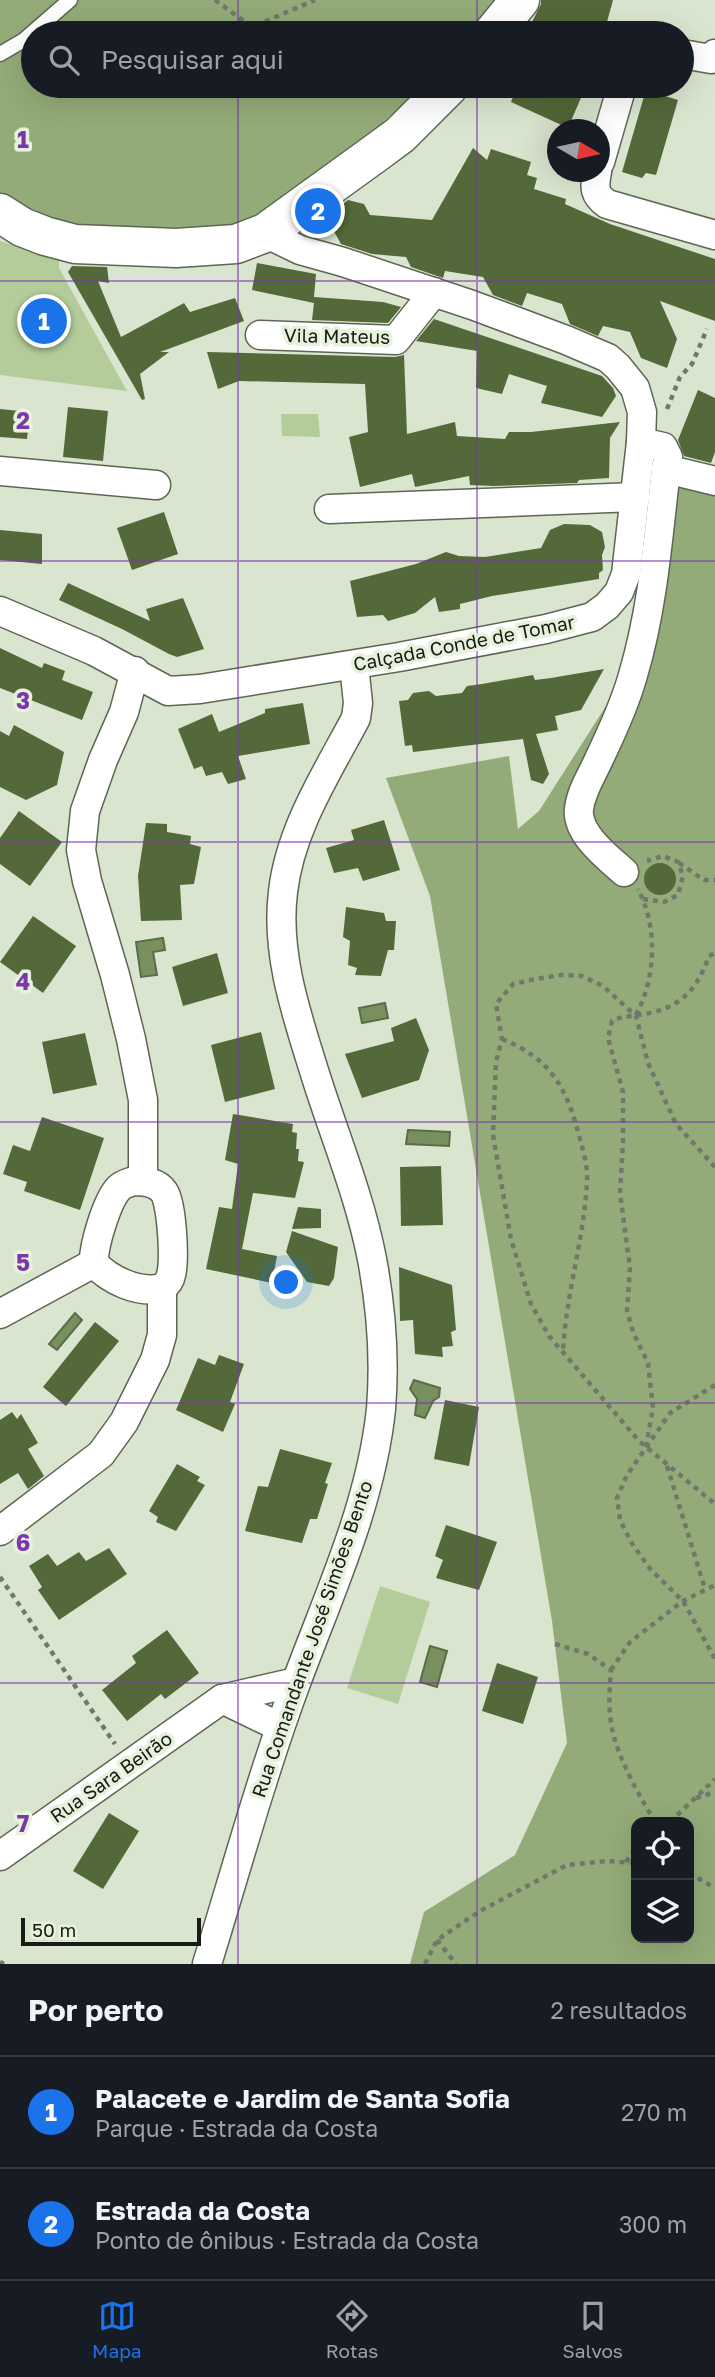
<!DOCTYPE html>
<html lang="pt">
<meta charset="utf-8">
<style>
body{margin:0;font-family:"Golos Text",sans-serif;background:#242831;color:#f1f3f6}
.controls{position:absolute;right:21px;bottom:21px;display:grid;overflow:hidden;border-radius:14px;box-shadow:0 7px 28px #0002}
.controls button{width:63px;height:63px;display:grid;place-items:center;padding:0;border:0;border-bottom:2px solid #363941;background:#171b24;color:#f1f3f6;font:35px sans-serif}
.compass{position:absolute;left:547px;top:119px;width:63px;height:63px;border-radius:50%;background:#171b24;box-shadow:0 7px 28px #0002;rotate:99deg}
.scale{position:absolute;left:21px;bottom:18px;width:180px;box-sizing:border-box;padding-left:7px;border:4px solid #181c14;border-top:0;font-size:19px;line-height:24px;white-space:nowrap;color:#181c14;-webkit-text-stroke:5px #e7f2dc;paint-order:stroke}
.you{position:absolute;left:287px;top:1283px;width:24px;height:24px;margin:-18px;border:5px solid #fff;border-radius:50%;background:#1a73e8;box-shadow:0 0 0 10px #1a73e833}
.badge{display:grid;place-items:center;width:46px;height:46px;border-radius:50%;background:#1a73e8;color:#fff;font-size:23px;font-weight:700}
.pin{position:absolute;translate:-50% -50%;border:4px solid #fff;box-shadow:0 2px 7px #0006}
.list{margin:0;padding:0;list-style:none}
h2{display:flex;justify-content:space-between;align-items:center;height:91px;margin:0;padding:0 28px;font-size:30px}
h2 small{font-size:23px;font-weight:400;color:#9ea1a6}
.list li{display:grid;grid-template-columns:46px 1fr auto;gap:21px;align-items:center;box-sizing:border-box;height:112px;padding:0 28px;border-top:2px solid #363941}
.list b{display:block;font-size:26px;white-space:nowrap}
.list p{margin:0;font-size:23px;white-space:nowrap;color:#9ea1a6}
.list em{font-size:23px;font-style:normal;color:#9ea1a6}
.icon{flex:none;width:38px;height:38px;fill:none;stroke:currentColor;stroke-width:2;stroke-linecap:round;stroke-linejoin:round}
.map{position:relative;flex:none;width:715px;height:1964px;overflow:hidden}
.search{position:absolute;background:#171b24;box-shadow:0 7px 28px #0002;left:21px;right:21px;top:21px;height:77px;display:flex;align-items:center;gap:18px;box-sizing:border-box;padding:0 24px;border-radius:38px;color:#9ea1a6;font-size:26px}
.sheet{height:315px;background:#171b24}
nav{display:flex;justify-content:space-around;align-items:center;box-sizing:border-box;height:98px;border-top:2px solid #363941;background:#171b24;font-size:19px;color:#9ea1a6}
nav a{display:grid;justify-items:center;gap:4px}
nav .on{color:#1a73e8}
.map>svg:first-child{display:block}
.green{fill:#b4cc9a}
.forest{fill:#93ab78;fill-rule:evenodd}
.water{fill:#788f5e;stroke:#5b6c48;stroke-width:2}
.building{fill:#536939}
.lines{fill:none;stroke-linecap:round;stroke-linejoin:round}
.lane-casing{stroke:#5d6653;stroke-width:17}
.street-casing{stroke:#5d6653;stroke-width:31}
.secondary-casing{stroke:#5d6653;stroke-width:41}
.path{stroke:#71786a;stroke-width:4.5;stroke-dasharray:5 5;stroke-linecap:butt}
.lane{stroke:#fff;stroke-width:14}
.street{stroke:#fff;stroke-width:28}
.secondary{stroke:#fff;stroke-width:38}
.grid{fill:none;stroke:#7c37ab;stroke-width:2;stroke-opacity:0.55}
.labels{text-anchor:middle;stroke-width:7;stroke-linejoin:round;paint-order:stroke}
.street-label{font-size:19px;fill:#181c14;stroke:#e7f2dc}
.grid-label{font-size:23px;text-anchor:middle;font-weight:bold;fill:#7c37ab;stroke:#e7f2dc;stroke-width:7;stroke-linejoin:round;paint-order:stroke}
</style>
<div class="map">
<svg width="715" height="1964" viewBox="0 0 715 1964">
<rect width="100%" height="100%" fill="#dae5cf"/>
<g class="green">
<polygon points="0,241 59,259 59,268 127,391 0,375"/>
<polygon points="281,414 318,414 320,437 282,436"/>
<polygon points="380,1586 430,1602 398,1704 347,1688"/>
</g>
<g class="forest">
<polygon points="0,0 501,0 473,33 33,33 33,86 423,86 327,173 242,232 51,226 0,197"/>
<path d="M676 474 715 488V1964H410L424 1912 515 1855 567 1743 552 1621 430 896 386 778 509 756 518 829 539 811 657 626ZM636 1822H689V1938H636Z"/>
</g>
<g class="water">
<polygon points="163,938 165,950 153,952 157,975 141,977 136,942"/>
<polygon points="385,1003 388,1018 362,1023 359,1008"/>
<polygon points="408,1130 450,1132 449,1146 406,1144"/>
<polygon points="75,1313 82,1320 57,1350 49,1344"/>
<polygon points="414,1380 440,1388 439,1397 433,1401 425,1418 415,1415 417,1399 410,1389"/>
<polygon points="430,1646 447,1651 437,1687 420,1682"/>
</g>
<g class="building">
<polygon points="541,0 613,0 604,33 537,33 539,29 530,26 541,4"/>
<polygon points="517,86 586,86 568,128 511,102"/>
<polygon points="647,86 668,86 665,96 678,100 656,175 646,173 642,178 622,172"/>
<polygon points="473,148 487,160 491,149 531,162 527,175 537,178 534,189 566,199 565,204 610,224 715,259 715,321 660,301 677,339 667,368 641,358 630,332 603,326 598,336 570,324 562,304 527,293 522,306 493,295 483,277 445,271 443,278 411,267 406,257 372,254 341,244 326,217 348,200 364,204 370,215 432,220"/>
<polygon points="257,263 316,274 314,297 383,302 401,307 388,323 312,320 314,303 252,290"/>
<polygon points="72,266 107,267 109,283 98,281 121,337 184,303 190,312 235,298 244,321 160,352 169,352 140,374 145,399 142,400 68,272"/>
<polygon points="434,319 602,376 613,388 616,396 602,417 541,403 547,386 509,374 502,394 476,388 477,351 416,341"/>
<polygon points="207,352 395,357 404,355 407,434 455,422 457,436 505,439 509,432 531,432 620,422 610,438 609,478 579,480 577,483 493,486 470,485 469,476 415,487 412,474 360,487 349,437 368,432 365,384 239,381 218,389"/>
<polygon points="698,390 715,398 715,452 711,463 684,456 678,440"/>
<polygon points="68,407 108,411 103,461 63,457"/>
<polygon points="0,409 30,412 27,439 0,437"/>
<polygon points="164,512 178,554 132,570 117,528"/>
<polygon points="564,524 590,525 602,532 605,547 602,555 603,570 599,573 599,579 492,596 460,604 460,609 439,612 435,597 415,613 388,621 383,615 357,617 350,581 416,564 446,552 459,556 485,557 541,548 550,530"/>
<polygon points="0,530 42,534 42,564 0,560"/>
<polygon points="68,583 150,621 146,609 183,598 204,649 177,657 169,654 122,629 59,600"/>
<polygon points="0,648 42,668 44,663 65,671 62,680 93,692 82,720 0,688"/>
<polygon points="604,669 581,710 555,716 558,730 536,734 549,774 543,784 531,780 523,739 413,752 412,745 405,746 399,701 408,700 413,693 429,691 436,696 462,693 467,686 482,684 533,675 535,680 551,678"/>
<polygon points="303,703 310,744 238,756 246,779 228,784 222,772 206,776 202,766 194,769 178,729 212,714 219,732 265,713 265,709"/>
<polygon points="14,725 64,752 57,785 26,800 0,787 0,731 9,736"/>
<polygon points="19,811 62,842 30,886 0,864 0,838"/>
<polygon points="384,820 400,870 363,881 358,868 334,873 326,848 354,840 351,830"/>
<polygon points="146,823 167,824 167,832 191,836 190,844 201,847 194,884 180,885 182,920 141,921 138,876"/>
<circle cx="660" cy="879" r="16"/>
<polygon points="346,907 384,913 386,921 396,921 394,950 388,950 381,976 355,975 357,968 348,965 350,941 343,937"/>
<polygon points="33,916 76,946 43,993 0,962"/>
<polygon points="217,953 228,993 183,1006 172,967"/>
<polygon points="416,1018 429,1050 419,1080 362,1098 345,1054 394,1041 391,1028"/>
<polygon points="261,1032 275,1089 225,1102 211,1045"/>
<polygon points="85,1033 97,1085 53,1094 42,1042"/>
<polygon points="233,1114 293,1124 292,1132 297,1133 296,1149 299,1149 298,1161 304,1162 295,1198 253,1193 242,1249 277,1256 272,1283 206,1269 219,1207 232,1209 238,1164 225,1160"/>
<polygon points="42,1117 104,1138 80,1210 24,1191 27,1182 3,1174 13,1145 30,1151"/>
<polygon points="441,1166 443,1225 401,1226 400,1167"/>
<polygon points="298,1207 321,1209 321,1228 292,1229"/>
<polygon points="292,1231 338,1247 334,1278 329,1286 307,1282 286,1252"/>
<polygon points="399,1267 452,1285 456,1330 451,1332 453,1346 442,1347 443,1357 415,1354 413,1320 400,1321"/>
<polygon points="95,1322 119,1341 66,1406 43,1387"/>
<polygon points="219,1355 244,1364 230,1402 235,1404 223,1432 176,1410 198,1358 215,1365"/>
<polygon points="445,1400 479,1407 469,1466 434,1459"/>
<polygon points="12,1412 17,1419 21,1414 38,1443 28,1449 44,1476 28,1489 18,1473 0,1484 0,1420"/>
<polygon points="280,1449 332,1463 325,1483 328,1484 317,1519 310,1519 302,1543 245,1531 258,1486 268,1487"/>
<polygon points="177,1464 200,1477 197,1481 205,1485 176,1531 156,1522 158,1517 149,1511"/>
<polygon points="446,1525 497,1542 479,1590 436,1578 443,1560 435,1556"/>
<polygon points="109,1548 127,1574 59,1620 38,1590 42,1587 29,1566 48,1554 57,1566 79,1552 86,1561"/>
<polygon points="167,1630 199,1673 165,1699 161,1694 127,1721 102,1690 136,1663 132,1656"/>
<polygon points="497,1663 538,1677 523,1724 482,1711"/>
<polygon points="109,1813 139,1831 103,1889 73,1871"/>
</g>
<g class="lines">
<defs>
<polyline id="lane" points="0,54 24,40 70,0"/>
<g id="street">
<polyline points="682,54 711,59 715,54"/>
<polyline points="600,162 622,86"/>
<path d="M597 172C594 187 594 195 607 204L715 235"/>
<polyline points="260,335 396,340 434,292"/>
<polyline points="641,442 663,447 668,457 666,469 715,481"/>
<polyline points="0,471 156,485"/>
<polyline points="329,509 635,497"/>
<polyline points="0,611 94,651 168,691 200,689 399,657 546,629 592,617 607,606 619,592 626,574 641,442 642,412 635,388 618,367 608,358 566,340 472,305 343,262 300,250 265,233"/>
<polyline points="135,671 124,712 103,760 85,811 81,850 87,881 115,975 131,1039 143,1100 143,1181"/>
<path d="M624 872C607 857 576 833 579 809 581 791 592 775 599 759 612 732 625 704 633 675 653 608 658 538 666 469"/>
<path d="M134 1181C145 1181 157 1182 164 1192 172 1204 175 1260 171 1275 170 1281 166 1285 162 1288 139 1294 109 1280 94 1263 93 1247 107 1200 119 1188 123 1184 128 1183 134 1181Z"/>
<polyline points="0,1314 94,1263"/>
<polyline points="0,1531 101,1454 124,1422 155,1360 162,1335 162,1288"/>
<polyline points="222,1699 280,1727"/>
<polyline points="0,1856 222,1699 296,1682"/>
<path d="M207 1964C236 1870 262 1775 296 1683 329 1594 371 1505 381 1409 385 1360 381 1307 372 1259 360 1197 335 1137 316 1077 298 1019 275 955 283 892 290 829 327 773 356 718L358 703 354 665"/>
</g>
<g id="secondary">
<polyline points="493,33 520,0"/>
<polyline points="0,213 22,227 45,236 75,244 176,248 236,244 265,233 377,152 400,135 449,86"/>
</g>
</defs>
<use href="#lane" class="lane-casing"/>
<use href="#street" class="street-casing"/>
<use href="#secondary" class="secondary-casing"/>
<g class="path">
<polyline points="215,0 252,27 315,0"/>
<polyline points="117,32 130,33"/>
<polyline points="222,33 252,27"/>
<polyline points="667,409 680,377 692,364 707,329"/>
<polyline points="679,863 704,880 715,880"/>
<polyline points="643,899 664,902 678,895 683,876 678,862 663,856 647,861"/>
<path d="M636 1015C656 978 658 927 638 889"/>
<path d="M502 1039C552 1059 567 1089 580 1139 584 1153 588 1168 587 1182 584 1239 566 1294 563 1351"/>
<polyline points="715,1167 676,1124 648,1063 636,1016 603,986 582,976 561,975 535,979 513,984 496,1004 502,1039 496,1062 493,1135 511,1239 531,1304 549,1336 639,1441 715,1504"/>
<polyline points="715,1385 670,1413 627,1475 617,1498 620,1520 631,1542 651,1570 683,1601 715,1659"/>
<path d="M646 1447 653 1408 648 1363 633 1332 627 1311 630 1268 620 1193 623 1142V1092L608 1038 612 1021C622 1016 627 1017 638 1015 677 1010 696 993 709 956L715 953"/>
<polyline points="667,1466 705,1589"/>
<polyline points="0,1577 115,1744"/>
<path d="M555 1644 588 1654 611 1670C609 1692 608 1716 614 1737 620 1760 642 1803 656 1822"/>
<polyline points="611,1670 630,1642 683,1601 715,1585"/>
<polyline points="696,1798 715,1792"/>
<polyline points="670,1822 715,1779"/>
<polyline points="626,1862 636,1847"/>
<polyline points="689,1873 715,1888"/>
<polyline points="437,1940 456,1964"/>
<polyline points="0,1962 4,1964"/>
<polyline points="425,1964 437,1940 480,1911 567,1865 607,1861 636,1863"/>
</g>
<use href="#lane" class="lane"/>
<use href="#street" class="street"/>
<use href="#secondary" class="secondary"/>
</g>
<path class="grid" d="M238 0V33M477 0V33M238 86V1964M477 86V1964M0 281H715M0 561H715M0 842H715M0 1122H715M0 1403H715M0 1683H715"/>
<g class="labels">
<g class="street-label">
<text transform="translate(337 336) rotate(1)" y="7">Vila Mateus</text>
<text transform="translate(464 643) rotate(-11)" y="7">Calçada Conde de Tomar</text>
<text transform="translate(312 1639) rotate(-71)" y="7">Rua Comandante José Simões Bento</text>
<text transform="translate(111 1777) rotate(-35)" y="7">Rua Sara Beirão</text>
</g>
</g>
<g class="grid-label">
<text x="23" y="148">1</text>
<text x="23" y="429">2</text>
<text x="23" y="709">3</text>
<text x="23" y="990">4</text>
<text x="23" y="1271">5</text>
<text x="23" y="1551">6</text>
<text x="23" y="1832">7</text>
</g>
</svg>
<div class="controls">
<button><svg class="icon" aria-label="locate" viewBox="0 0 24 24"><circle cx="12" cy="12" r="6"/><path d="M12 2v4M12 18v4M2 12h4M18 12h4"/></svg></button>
<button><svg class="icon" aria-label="layers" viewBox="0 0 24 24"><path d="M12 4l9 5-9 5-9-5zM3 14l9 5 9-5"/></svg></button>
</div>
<svg class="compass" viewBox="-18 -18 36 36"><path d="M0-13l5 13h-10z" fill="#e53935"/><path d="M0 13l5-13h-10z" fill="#9ea1a6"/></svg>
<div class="scale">50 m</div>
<div class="you"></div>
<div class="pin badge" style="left:44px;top:321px">1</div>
<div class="pin badge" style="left:318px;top:211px">2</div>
<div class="search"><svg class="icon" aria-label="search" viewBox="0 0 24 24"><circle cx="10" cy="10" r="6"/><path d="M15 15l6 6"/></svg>Pesquisar aqui</div>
</div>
<section class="sheet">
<h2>Por perto<small>2 resultados</small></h2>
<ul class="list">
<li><span class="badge">1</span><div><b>Palacete e Jardim de Santa Sofia</b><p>Parque · Estrada da Costa</p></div><em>270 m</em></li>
<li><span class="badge">2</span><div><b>Estrada da Costa</b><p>Ponto de ônibus · Estrada da Costa</p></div><em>300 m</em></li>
</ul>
</section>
<nav>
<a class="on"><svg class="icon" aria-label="map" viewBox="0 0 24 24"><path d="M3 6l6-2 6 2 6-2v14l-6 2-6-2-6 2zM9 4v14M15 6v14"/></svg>Mapa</a>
<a><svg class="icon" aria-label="directions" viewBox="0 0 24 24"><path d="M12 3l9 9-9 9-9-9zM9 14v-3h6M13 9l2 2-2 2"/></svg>Rotas</a>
<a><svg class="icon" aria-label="saved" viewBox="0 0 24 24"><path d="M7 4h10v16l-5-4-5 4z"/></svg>Salvos</a>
</nav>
